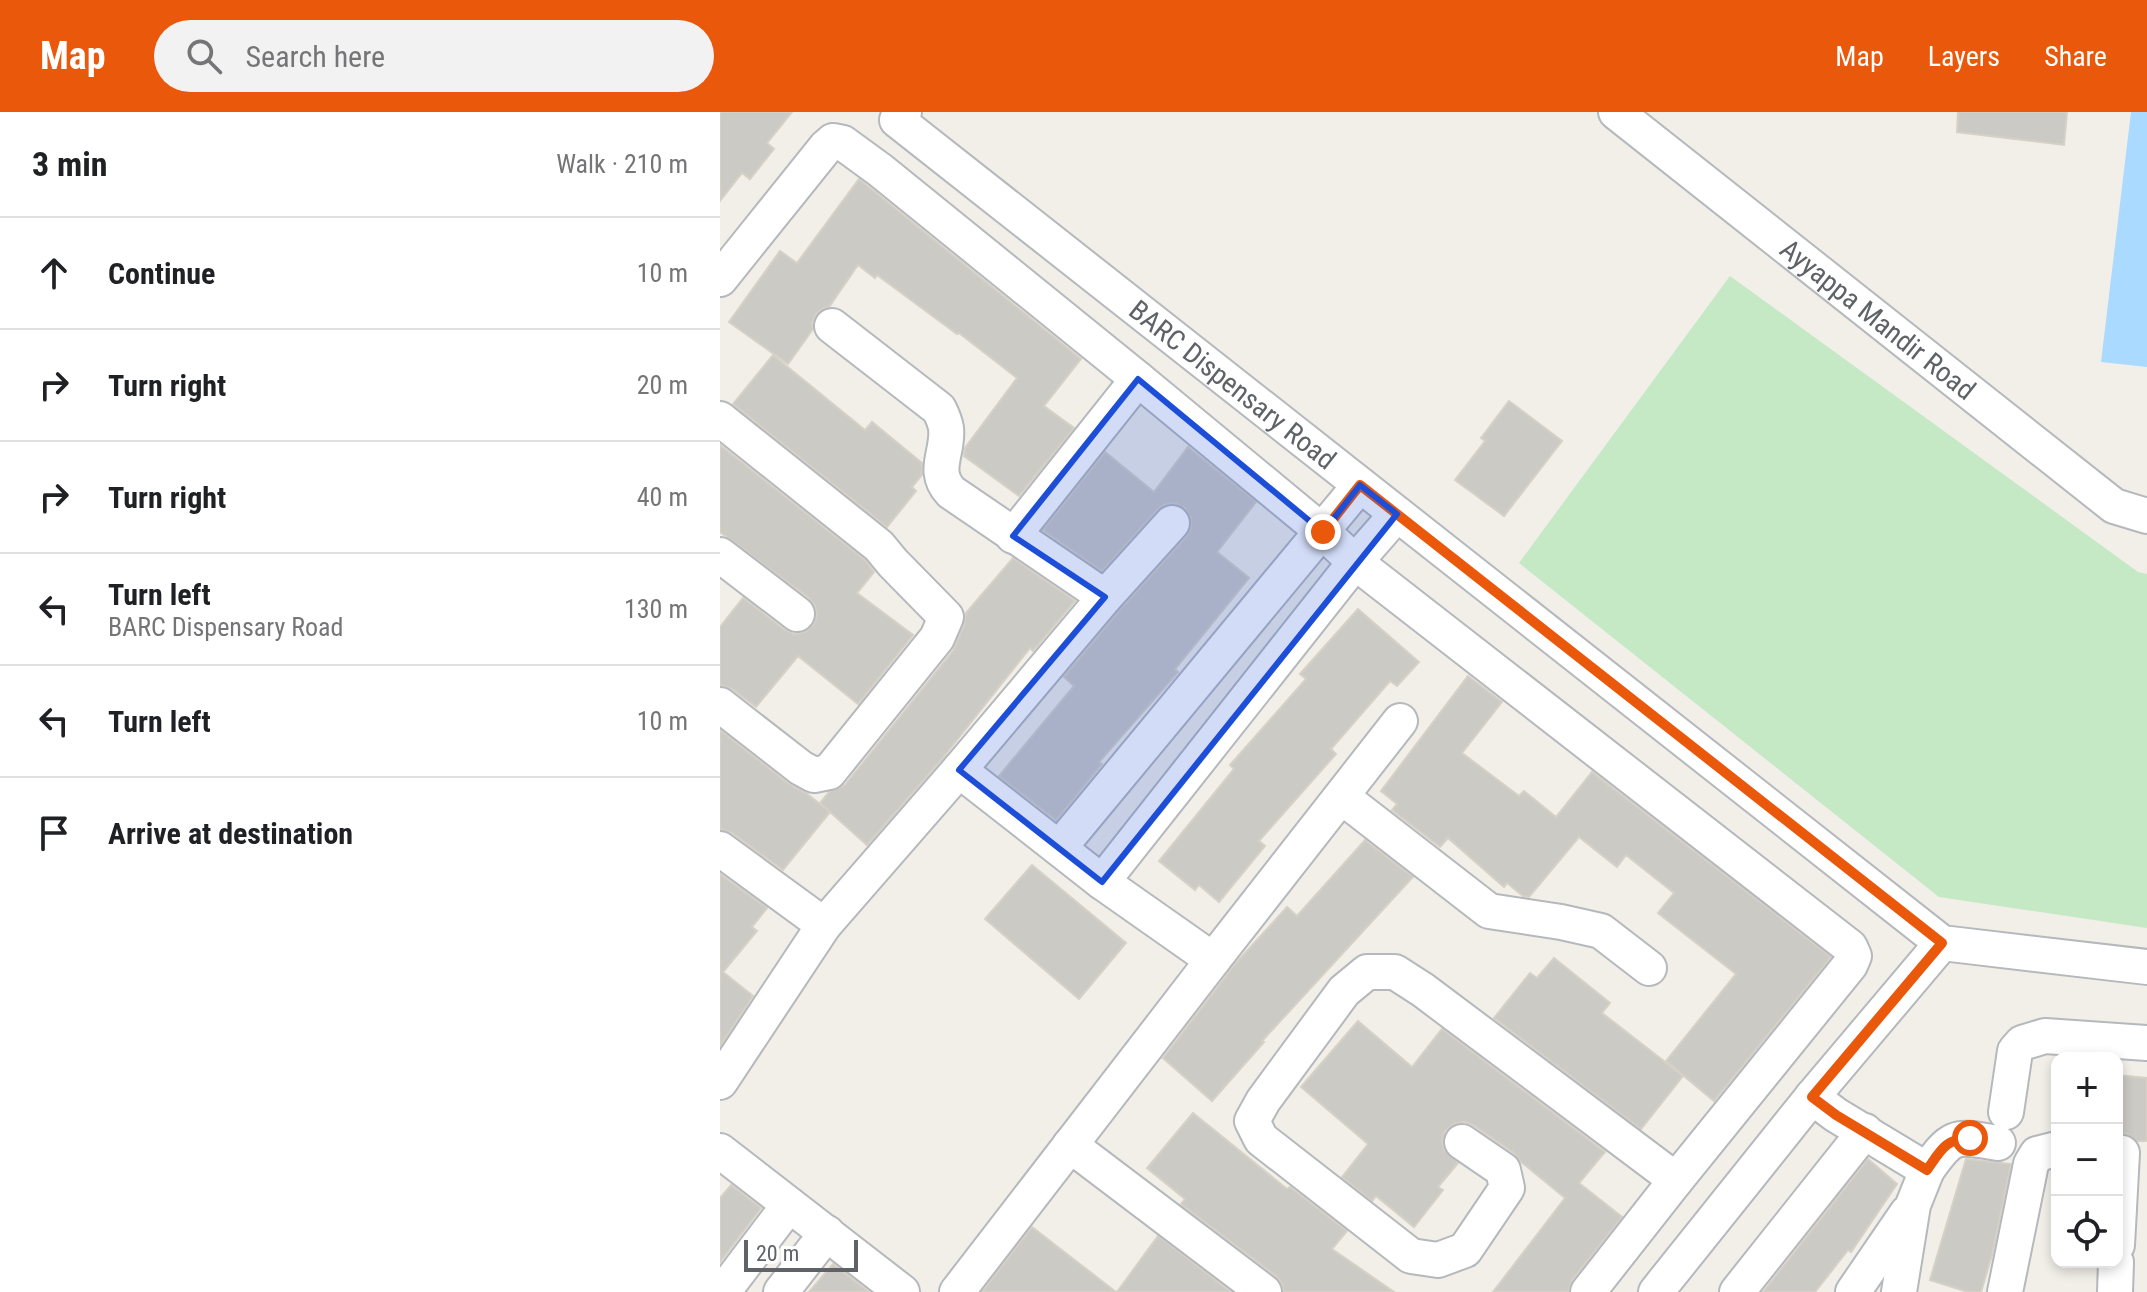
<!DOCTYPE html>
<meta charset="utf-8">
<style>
body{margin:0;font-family:"Roboto Condensed",sans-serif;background:#f2f2f2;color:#202124}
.controls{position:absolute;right:24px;bottom:24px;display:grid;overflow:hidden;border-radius:16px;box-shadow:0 4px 12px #0003}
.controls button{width:72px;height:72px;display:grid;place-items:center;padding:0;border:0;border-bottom:2px solid #e0e0e0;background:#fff;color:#202124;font:40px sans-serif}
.scale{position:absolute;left:24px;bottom:20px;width:114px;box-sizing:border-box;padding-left:8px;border:4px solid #5f6368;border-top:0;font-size:22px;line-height:28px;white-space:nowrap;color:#5f6368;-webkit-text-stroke:6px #fff;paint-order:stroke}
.stop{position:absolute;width:24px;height:24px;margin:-18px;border:6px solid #ea580c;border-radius:50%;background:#fff}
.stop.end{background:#ea580c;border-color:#fff;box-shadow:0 2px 8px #0008}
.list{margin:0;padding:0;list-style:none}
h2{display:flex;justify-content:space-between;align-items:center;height:104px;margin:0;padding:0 32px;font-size:34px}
h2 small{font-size:26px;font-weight:400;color:#757577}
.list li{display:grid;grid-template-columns:52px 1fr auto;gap:24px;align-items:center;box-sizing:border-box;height:112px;padding:0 32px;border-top:2px solid #e0e0e0}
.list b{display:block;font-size:30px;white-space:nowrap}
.list p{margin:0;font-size:26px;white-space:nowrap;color:#757577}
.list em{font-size:26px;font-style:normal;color:#757577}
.icon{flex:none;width:44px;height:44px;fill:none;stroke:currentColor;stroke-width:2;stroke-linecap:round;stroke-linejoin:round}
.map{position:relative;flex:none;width:1427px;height:1180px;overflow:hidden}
header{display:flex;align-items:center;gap:48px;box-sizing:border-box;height:112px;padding:0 40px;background:#ea580c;color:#fff}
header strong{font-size:38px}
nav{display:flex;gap:44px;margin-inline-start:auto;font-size:28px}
.search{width:560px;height:72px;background:#f2f2f2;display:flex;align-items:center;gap:20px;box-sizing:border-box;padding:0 28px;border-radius:44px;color:#757577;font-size:30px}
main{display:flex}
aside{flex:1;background:#fff}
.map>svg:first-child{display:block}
.green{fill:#c5e8c5}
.water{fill:#aadaff}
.building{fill:#cccac5;stroke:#d6d1c6;stroke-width:2}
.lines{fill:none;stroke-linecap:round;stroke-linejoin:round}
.street-casing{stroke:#b5b8bc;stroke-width:38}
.street{stroke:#fff;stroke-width:34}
.route{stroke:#ea580c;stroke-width:10}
.marked{fill:#1d4ed8;fill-opacity:0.2;stroke:#1d4ed8;stroke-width:6;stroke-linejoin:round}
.labels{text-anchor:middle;stroke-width:6;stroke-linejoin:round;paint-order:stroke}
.street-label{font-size:28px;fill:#5f6368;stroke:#fff}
</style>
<header>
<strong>Map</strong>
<div class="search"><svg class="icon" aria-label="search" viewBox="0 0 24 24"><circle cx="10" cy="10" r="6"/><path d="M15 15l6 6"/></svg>Search here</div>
<nav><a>Map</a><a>Layers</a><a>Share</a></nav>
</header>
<main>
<aside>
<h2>3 min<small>Walk · 210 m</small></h2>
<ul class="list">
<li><svg class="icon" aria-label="ahead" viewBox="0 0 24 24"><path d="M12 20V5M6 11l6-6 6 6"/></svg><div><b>Continue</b></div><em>10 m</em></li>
<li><svg class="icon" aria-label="right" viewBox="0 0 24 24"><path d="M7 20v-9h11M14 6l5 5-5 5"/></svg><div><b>Turn right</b></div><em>20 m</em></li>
<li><svg class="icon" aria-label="right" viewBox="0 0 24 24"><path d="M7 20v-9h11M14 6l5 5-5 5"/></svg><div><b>Turn right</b></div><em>40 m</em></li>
<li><svg class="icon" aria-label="left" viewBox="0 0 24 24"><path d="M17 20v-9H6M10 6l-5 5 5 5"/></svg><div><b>Turn left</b><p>BARC Dispensary Road</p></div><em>130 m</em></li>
<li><svg class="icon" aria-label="left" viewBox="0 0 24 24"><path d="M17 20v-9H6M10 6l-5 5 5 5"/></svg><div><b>Turn left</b></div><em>10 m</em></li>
<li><svg class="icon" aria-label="arrive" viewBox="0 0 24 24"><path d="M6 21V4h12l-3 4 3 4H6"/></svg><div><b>Arrive at destination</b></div></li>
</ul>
</aside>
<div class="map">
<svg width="1427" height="1180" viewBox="0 0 1427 1180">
<rect width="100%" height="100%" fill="#f1efe8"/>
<polygon class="green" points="1010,164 1418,460 1427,462 1427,816 1219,785 799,451"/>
<polygon class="water" points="1411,0 1427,0 1427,255 1381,250"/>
<g class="building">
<polygon points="0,0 72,0 47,31 54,37 30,67 22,61 0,89"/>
<polygon points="1238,0 1347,0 1344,33 1237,20"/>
<polygon points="139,67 361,247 324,294 354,316 299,384 244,344 245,336 297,266 239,221 237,222 157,163 155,166 138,153 109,195 104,196 96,202 92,211 93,217 68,252 9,210 60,139 77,151"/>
<polygon points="53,243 145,318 152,310 202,351 202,363 192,375 196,379 167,415 13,292"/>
<polygon points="789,289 842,329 784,404 735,368 765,329 761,326"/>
<polygon points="0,333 145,448 154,460 137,481 193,523 138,592 78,544 36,595 12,577 0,573 0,515 23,486 65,518 74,522 85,520 93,513 97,504 95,494 89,486 0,420"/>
<polygon points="468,335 536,390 497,440 529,466 455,557 458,560 379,650 382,652 336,708 279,664 354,574 344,565 400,498 467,424 471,416 471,406 465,396 455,391 445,392 437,398 382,459 323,418 385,340 434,380"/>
<polygon points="293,446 355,489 313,539 310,536 221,648 147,733 110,700 63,758 12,721 0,717 0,618 69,672 86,681 109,699 100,691 109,680 125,673 233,539 244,513 246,501"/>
<polygon points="638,497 699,550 677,574 670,569 611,637 616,642 539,729 545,734 499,790 479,773 475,778 439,749 514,657 510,653 586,567 580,562"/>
<polygon points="748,564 782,590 742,641 799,684 804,679 836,705 872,660 1111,845 994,989 946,949 1016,862 938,801 954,781 906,743 897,755 859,725 809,785 803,784 787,771 784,775 728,726 720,735 672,698 677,692 661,679"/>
<polygon points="645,728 693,765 542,929 544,930 492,989 443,946 516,851 567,795 577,804"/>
<polygon points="312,753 406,831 359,887 265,807"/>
<polygon points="0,762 47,796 32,815 37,819 3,860 33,884 0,934"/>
<polygon points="834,846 890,891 882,901 963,964 921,1017 774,906 810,861 817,866"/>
<polygon points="638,909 692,955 722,917 885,1040 859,1071 902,1105 852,1168 848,1180 773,1180 845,1086 800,1049 794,1041 753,1013 744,1010 734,1012 725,1019 722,1029 724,1038 738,1051 718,1075 723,1078 694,1115 656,1084 652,1089 622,1065 648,1032 581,975"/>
<polygon points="1397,963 1427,966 1427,1029 1417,1029 1407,1022 1397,1021"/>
<polygon points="473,1001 567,1077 570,1075 627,1119 612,1137 674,1180 564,1180 562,1172 556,1164 461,1092 465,1087 427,1056"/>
<polygon points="1148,1047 1177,1072 1131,1140 1128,1138 1095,1180 1043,1180"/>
<polygon points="1246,1047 1291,1052 1272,1143 1261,1180 1248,1180 1210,1168"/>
<polygon points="11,1073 41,1096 0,1150 0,1086"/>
<polygon points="312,1115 396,1180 262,1180"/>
<polygon points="438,1124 511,1180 397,1180"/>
<polygon points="113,1152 149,1180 89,1180"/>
</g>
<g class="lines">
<defs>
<g id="street">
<path id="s1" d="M184 0 177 8 1222 831 1427 855"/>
<path id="s2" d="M896 0 1394 394 1427 404"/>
<polyline points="0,167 106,35 113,29 123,31 160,58 418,267 603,420 635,450 1130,835 1134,844 1130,853 956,1068 868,1180"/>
<path d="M112 214 219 297C222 303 225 310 226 316 229 340 211 359 231 380L385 485"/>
<polyline points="0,307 159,434 173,451 226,505 217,526 109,660 94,663 81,656 0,593"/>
<polyline points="293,424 418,267"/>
<polyline points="0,443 77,502"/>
<polyline points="239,658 385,485 452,411"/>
<polyline points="622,685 769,799 841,810 881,819 929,856"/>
<polyline points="339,736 640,373"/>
<polyline points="0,737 104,813"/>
<polyline points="382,770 635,450 677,402"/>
<polyline points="493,848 680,609"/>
<polyline points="0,970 104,813 239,658 382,770 493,848 237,1180"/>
<polyline points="1092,985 1116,1003 1207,1058 1193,1093 1179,1180"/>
<polyline points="1286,1000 1295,939 1302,931 1325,924 1427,931"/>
<polyline points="742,1030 783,1058 787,1076 745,1138 718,1148 691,1144 541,1027 532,1009 543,989 624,879 647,860 675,860 703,878 956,1068"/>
<polyline points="350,1033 544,1180"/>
<polyline points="0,1039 182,1180"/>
<polyline points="1397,1040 1402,1041 1397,1133"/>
<path d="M1207 1058C1233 1021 1235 1024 1278 1031"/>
<polyline points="3,1180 69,1093"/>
<polyline points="61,1180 107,1121"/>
<polyline points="936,1180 1092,985 1222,831"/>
<polyline points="1017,1180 1145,1019"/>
<polyline points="1133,1180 1187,1101"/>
<polyline points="1285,1180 1311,1052 1317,1042 1337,1037"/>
<polyline points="1395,1180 1396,1150"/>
</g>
</defs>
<use href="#street" class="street-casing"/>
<use href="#street" class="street"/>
</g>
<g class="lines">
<path class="route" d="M603 420 640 373 1222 831 1092 985 1116 1003 1207 1058C1221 1038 1225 1027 1250 1026"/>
</g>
<path class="marked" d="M418 267 603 420 640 373 677 402 382 770 239 658 385 485 293 424Z"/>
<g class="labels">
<g class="street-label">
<text dy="10" stroke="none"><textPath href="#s2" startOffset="334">Ayyappa Mandir Road</textPath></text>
<text dy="10" stroke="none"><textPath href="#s1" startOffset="438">BARC Dispensary Road</textPath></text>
</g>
</g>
</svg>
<div class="controls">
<button>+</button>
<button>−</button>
<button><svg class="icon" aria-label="locate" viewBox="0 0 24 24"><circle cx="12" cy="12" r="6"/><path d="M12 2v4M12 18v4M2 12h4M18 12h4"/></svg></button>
</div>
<div class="scale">20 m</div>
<div class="stop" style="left:1250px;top:1026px"></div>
<div class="stop end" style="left:603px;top:420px"></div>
</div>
</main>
